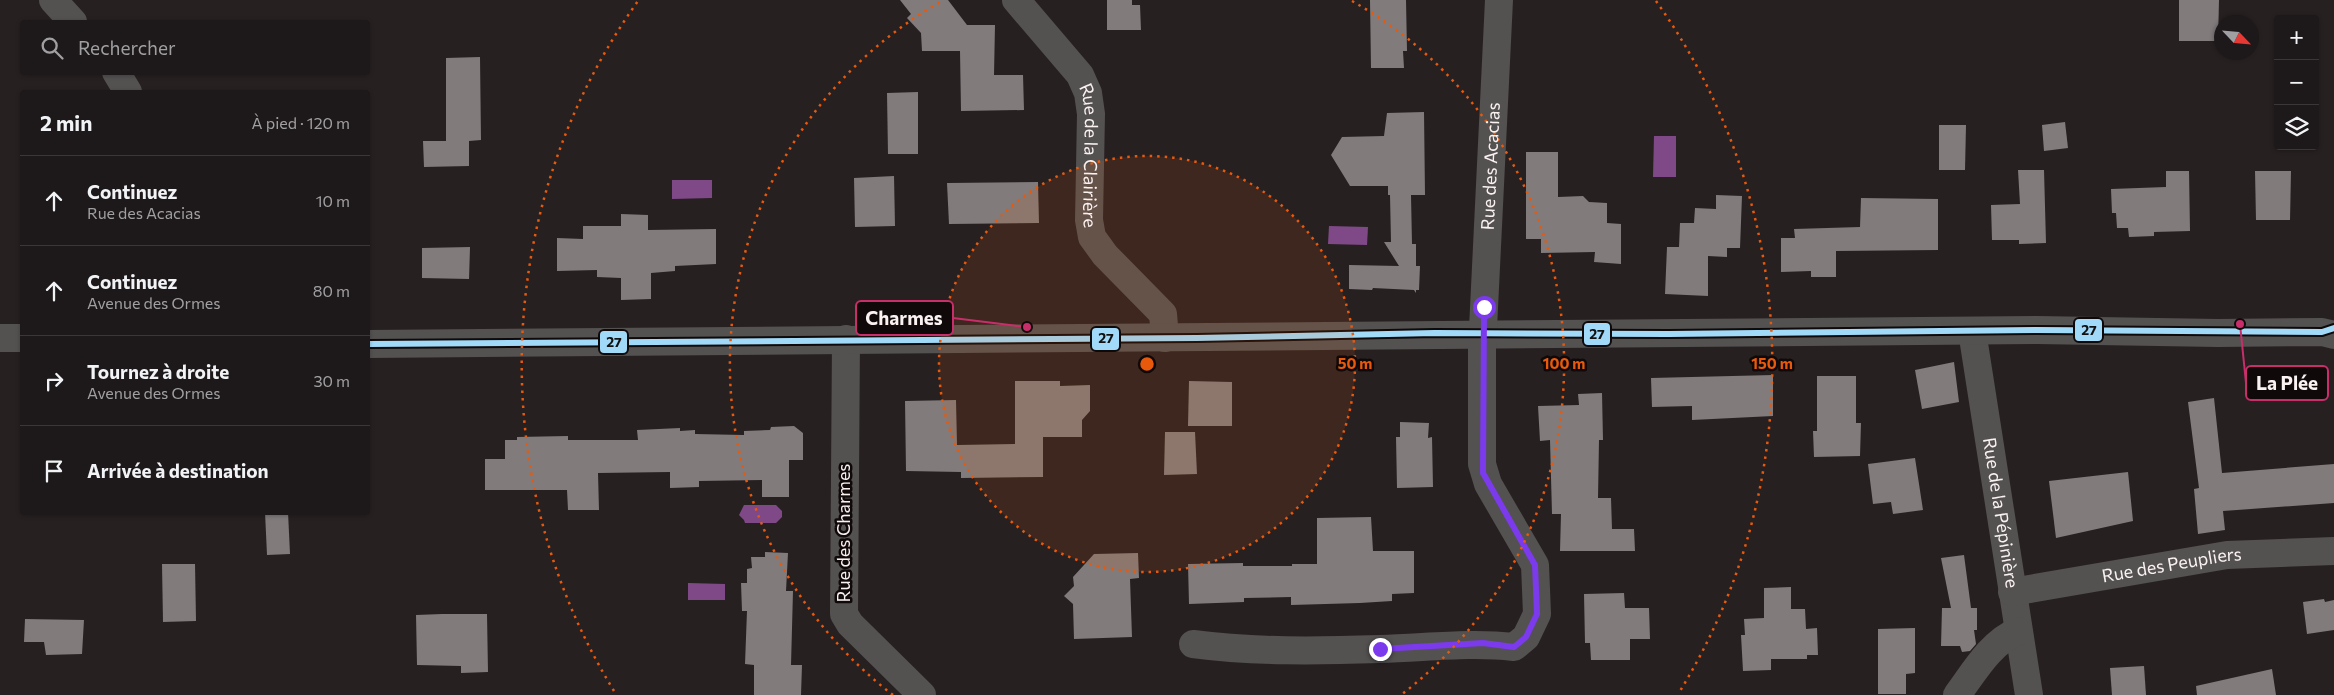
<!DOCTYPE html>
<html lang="fr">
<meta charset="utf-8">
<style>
body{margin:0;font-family:Commissioner,sans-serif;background:#252122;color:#f1f3f6}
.controls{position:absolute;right:15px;top:15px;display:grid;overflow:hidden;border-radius:5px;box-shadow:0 1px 4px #0004}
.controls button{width:45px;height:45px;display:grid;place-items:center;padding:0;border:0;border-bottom:1px solid #3b3738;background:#1d1819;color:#f1f3f6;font:25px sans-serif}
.compass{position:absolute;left:2214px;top:15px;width:45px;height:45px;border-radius:50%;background:#1d1819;box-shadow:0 1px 4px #0004;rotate:116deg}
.stop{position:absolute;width:15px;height:15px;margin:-11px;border:4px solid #7c3aed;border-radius:50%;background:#fff}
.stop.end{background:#7c3aed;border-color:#fff;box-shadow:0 1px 5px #0008}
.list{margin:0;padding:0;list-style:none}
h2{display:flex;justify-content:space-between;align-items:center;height:65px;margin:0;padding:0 20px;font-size:21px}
h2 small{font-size:16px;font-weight:400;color:#a0a0a2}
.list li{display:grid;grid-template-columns:32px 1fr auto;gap:15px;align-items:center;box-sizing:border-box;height:90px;padding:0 20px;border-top:1px solid #3b3738}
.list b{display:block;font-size:19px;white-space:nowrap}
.list p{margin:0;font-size:16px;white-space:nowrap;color:#a0a0a2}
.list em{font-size:16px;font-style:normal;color:#a0a0a2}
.icon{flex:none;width:28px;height:28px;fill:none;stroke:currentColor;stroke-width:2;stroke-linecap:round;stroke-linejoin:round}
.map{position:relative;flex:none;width:2334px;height:695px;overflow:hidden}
.search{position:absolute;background:#1d1819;box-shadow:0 1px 4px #0004;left:20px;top:20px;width:350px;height:55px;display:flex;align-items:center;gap:12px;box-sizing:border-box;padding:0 18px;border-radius:5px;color:#a0a0a2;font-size:19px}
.panel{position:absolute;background:#1d1819;box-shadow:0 1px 4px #0004;left:20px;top:90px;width:350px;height:425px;border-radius:5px}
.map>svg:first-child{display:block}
.water{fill:#7f4987}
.building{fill:#817b7c}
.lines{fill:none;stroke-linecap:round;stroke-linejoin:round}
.minor{stroke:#545151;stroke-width:28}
.bus-1-casing{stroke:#0f0909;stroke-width:10}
.bus-1{stroke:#a1daf8;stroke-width:6}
.route{stroke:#7c3aed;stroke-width:6}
.ring{fill:none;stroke:#e8590c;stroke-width:2.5;stroke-dasharray:2.5 5}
.labels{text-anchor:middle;stroke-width:5;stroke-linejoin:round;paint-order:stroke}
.street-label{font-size:18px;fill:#faf1f1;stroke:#0f0909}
.centre{fill:#e8590c;stroke:#0f0909;stroke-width:2.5}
.ring-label{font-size:15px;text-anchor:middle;font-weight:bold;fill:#e8590c;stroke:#0f0909;stroke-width:5;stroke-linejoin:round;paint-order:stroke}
.leader{fill:none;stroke:#c82e6a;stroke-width:2}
.callout-dot{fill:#c82e6a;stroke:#0f0909;stroke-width:2}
.callout{fill:#0f0909;stroke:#c82e6a;stroke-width:2}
.callout-label{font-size:19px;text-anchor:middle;font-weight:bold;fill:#faf1f1}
.line-badge{stroke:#0f0909;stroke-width:2}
.pale-badge-label{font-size:14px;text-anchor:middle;font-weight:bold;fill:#111}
</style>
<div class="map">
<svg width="2334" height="695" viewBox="0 0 2334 695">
<rect width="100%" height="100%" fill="#272021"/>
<g class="water">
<polygon points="1654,136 1676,136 1676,177 1653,177"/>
<polygon points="672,180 712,180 712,198 672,199"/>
<polygon points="1329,226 1368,227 1367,245 1328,244"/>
<polygon points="744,505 776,505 782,511 782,517 776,523 745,523 744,520 739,515"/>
<polygon points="688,583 725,584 725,600 688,600"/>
</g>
<g class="building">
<polygon points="900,0 948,0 967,25 995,25 994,75 1023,75 1024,110 961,111 960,51 922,51 921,33 907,18 911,14"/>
<polygon points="1107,0 1132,0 1132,5 1140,5 1141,30 1107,30"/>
<polygon points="1370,0 1406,0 1407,51 1403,51 1404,68 1371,68"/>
<polygon points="2179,0 2219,0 2218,41 2179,41"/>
<polygon points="480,57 481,140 469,141 469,166 424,167 423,141 446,141 446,58"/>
<polygon points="918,92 918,154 888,154 887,93"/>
<polygon points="1424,112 1425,195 1411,195 1412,244 1416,244 1416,266 1420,266 1419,290 1416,290 1416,293 1414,290 1373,288 1372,290 1349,289 1349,265 1399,266 1384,242 1391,242 1390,195 1388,195 1388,186 1350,186 1331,155 1342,137 1384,136 1387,113"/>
<polygon points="2065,122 2068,148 2044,151 2042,125"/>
<polygon points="1939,125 1966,125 1965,170 1939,170"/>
<polygon points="1526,152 1558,152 1558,197 1583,196 1589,202 1607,203 1607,223 1621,224 1621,264 1594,262 1595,252 1541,253 1541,239 1526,239"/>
<polygon points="2018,170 2044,170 2046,243 2019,244 2019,240 1992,240 1991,205 2020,204"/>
<polygon points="2166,171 2189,171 2190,231 2154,232 2154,236 2129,237 2128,228 2117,228 2116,213 2112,213 2111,189 2166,187"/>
<polygon points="2255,171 2291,171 2290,220 2256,220"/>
<polygon points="894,176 895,226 855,227 854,178"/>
<polygon points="1038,182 1039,223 949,224 947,183"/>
<polygon points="1716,195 1742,196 1740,248 1727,248 1727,257 1708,256 1708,296 1665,294 1667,247 1679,247 1680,223 1694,223 1695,208 1716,209"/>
<polygon points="1861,198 1938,199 1938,250 1836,251 1836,277 1811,277 1811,271 1781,272 1781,238 1795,238 1794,229 1860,227"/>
<polygon points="621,214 648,215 648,230 716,229 716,264 675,266 675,271 651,273 651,299 621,300 621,278 597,277 597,270 557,271 557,238 583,239 583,226 621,226"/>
<polygon points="470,247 469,279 422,278 422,248"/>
<polygon points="1954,362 1959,402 1922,409 1915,370"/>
<polygon points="1773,375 1773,416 1692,420 1692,406 1652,407 1651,378"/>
<polygon points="1817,376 1856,376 1856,423 1861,423 1860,456 1814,457 1813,431 1817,431"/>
<polygon points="1015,381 1060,381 1060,386 1090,385 1090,411 1082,420 1082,437 1043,437 1043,477 961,478 961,472 906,471 905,401 956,400 957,445 1015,444"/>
<polygon points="1189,381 1232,382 1232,426 1188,426"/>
<polygon points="1602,393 1603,440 1599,440 1598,498 1611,498 1612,529 1634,529 1635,551 1560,551 1561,514 1552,514 1550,440 1540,441 1538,406 1579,405 1578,394"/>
<polygon points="2214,398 2222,473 2334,464 2334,503 2223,511 2225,530 2198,534 2194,489 2199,488 2188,402"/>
<polygon points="1400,422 1429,423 1428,438 1432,437 1433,487 1397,488 1396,437 1400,437"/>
<polygon points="794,426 803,433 803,460 789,460 789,497 762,497 762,480 699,481 699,487 670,488 670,472 598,473 599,510 568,510 567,490 485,490 485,459 505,459 505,440 517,440 517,437 568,436 568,440 638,440 637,430 680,428 680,431 695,430 695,434 744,435 744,431 770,430 771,427"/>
<polygon points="1165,432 1195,432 1197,474 1164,475"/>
<polygon points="1915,458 1923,510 1893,514 1891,502 1873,504 1868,464"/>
<polygon points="2128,472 2133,521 2056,538 2049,481"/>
<polygon points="265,512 288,512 290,554 267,555"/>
<polygon points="1371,517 1373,551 1414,551 1414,593 1392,594 1392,601 1360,603 1291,605 1291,597 1244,598 1244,602 1189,604 1188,564 1243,563 1243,566 1292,566 1292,564 1317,564 1317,518"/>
<polygon points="765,552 788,553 786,591 793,591 791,665 802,665 801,695 754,695 754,665 745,664 747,611 742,611 741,583 747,583 747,569 752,568 751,557 765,557"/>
<polygon points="1138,553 1139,578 1130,579 1132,637 1074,639 1073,604 1064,596 1074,586 1073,577 1094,554"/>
<polygon points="1964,555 1971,608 1977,608 1977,630 1974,630 1976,644 1970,651 1962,652 1960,646 1941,646 1942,608 1951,608 1941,558"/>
<polygon points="162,564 195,564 196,621 163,622"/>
<polygon points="1791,587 1791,609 1805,609 1806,629 1817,628 1818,655 1807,655 1807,659 1771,659 1771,670 1743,671 1741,635 1745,635 1744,619 1764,618 1764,588"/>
<polygon points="1624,593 1625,608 1649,608 1650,639 1630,639 1630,660 1591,660 1590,643 1585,643 1584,594"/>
<polygon points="2324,599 2325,602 2334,600 2334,630 2307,634 2303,602"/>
<polygon points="442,614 487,614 488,672 461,673 461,666 417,665 416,615"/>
<polygon points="25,619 84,620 82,654 46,655 44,642 24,642"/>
<polygon points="1915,628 1915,673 1906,674 1906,694 1878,694 1878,629"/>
<polygon points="2144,666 2146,695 2112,695 2110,668"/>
<polygon points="2272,669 2276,695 2197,695 2196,686"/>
</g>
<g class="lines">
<g class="minor">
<polyline points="53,0 73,22"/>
<path id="s1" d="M1016 0 1080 75 1088 93 1091 114 1089 220 1092 237 1105 255 1163 314 1165 338"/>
<polyline points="116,72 128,92"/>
<path id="s2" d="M1972 331 2029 695"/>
<polyline points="0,338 22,338"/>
<polyline points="846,339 844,614 850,624 922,695"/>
<polyline points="368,344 2037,330 2218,333 2322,332 2334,335"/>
<path id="s3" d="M2012 592 2227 555 2334 551"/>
<path id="s4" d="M1193 644C1254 652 1318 651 1380 649 1425 648 1469 642 1514 647L1526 637 1537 614 1535 565 1488 484 1482 464V349L1499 0"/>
<path d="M1957 695C1974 672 1991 642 2018 631"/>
</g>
<defs>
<polyline id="bus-1" points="368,344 1197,338 1435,333 1669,334 2037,330 2322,332 2334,328"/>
</defs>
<use href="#bus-1" class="bus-1-casing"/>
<use href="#bus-1" class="bus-1"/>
</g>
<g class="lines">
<polyline class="route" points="1380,649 1483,643 1514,647 1526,637 1537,614 1535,565 1483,473 1484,307"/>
</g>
<circle cx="1147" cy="364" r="208" fill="#e8590c" fill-opacity=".12"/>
<g class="ring">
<circle cx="1147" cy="364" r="208"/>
<path d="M893 695A417 417 0 0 1 942 1M1352 1A417 417 0 0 1 1401 695"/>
<path d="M614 691A625 625 0 0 1 638 1M1656 1A625 625 0 0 1 1680 691"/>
</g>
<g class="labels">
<g class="street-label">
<text dy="6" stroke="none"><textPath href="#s1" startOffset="181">Rue de la Clairière</textPath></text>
<text dy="6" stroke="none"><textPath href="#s4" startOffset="824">Rue des Acacias</textPath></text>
<text dy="6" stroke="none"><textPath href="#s2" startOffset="184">Rue de la Pépinière</textPath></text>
<text transform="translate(844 533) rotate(-90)" y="6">Rue des Charmes</text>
<text dy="6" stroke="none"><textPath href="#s3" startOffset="162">Rue des Peupliers</textPath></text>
</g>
</g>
<circle cx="1147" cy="364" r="8" class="centre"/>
<g class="ring-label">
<text x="1355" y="369">50 m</text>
<text x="1564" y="369">100 m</text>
<text x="1772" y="369">150 m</text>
</g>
<path class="leader" d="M1027 327L953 318M2240 324L2246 383"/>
<g class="callout-dot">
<circle cx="1027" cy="327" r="5"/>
<circle cx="2240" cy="324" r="5"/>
</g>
<g class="callout">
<rect x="856" y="301" width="97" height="34" rx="5"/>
<rect x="2246" y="366" width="82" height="34" rx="5"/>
</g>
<g class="callout-label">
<text x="904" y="325">Charmes</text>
<text x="2287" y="390">La Plée</text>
</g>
<g class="line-badge">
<rect x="2074" y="318" width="29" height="24" rx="5" fill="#a1daf8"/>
<rect x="1583" y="322" width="28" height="24" rx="5" fill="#a1daf8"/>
<rect x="1091" y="327" width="29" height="24" rx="5" fill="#a1daf8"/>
<rect x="599" y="330" width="29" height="24" rx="5" fill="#a1daf8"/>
</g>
<g class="pale-badge-label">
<text x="2089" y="335">27</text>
<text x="1597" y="339">27</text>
<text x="1106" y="343">27</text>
<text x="614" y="347">27</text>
</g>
</svg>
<div class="controls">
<button>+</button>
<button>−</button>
<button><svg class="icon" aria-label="layers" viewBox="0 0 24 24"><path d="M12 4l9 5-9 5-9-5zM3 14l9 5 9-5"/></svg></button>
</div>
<svg class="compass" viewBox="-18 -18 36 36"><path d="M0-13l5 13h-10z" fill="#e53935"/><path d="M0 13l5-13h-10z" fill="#a0a0a2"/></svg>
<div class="stop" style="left:1484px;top:307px"></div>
<div class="stop end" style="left:1380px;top:649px"></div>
<div class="search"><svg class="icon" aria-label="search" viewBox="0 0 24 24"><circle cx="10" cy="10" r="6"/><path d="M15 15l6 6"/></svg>Rechercher</div>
<section class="panel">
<h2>2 min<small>À pied · 120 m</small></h2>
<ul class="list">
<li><svg class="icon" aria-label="ahead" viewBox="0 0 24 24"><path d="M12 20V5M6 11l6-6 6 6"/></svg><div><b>Continuez</b><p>Rue des Acacias</p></div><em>10 m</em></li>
<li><svg class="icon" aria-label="ahead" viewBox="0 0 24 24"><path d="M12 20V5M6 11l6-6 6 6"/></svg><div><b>Continuez</b><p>Avenue des Ormes</p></div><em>80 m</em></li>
<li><svg class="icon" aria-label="right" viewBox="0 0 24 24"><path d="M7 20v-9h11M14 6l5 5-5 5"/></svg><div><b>Tournez à droite</b><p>Avenue des Ormes</p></div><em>30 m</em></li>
<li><svg class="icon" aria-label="arrive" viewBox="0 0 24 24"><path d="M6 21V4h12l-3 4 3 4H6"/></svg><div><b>Arrivée à destination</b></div></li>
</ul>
</section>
</div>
